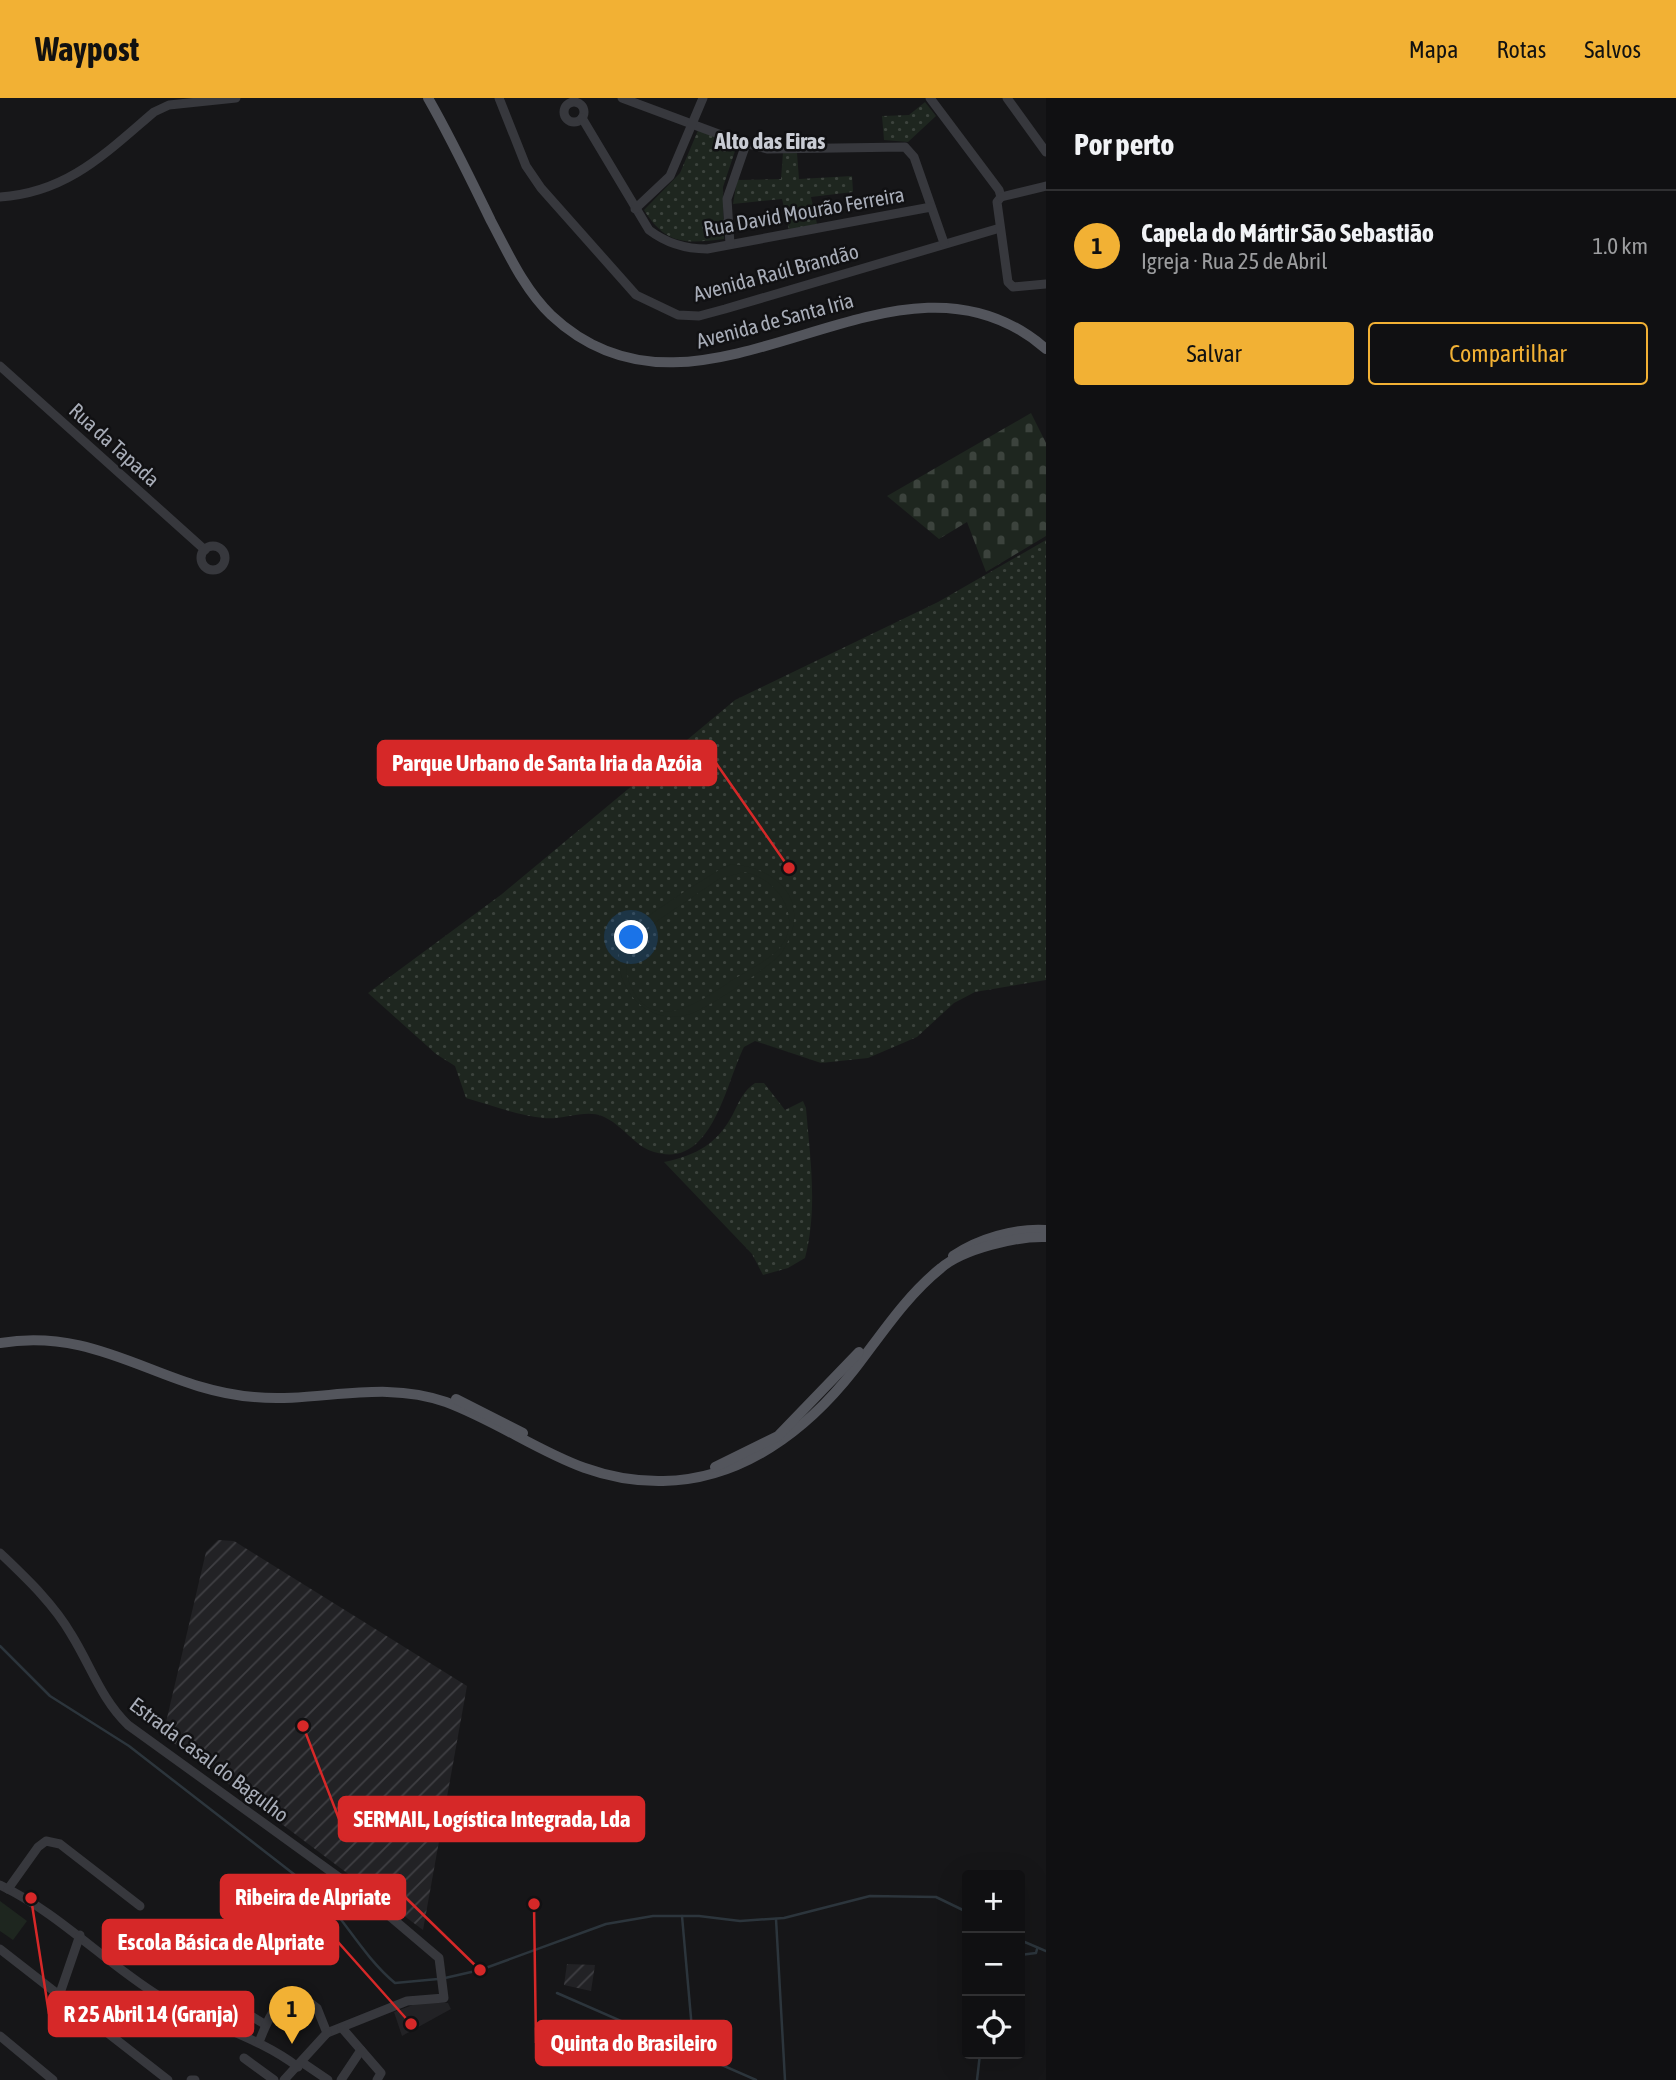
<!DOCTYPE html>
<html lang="pt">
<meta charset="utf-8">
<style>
body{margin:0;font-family:"Asap Condensed",sans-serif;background:#1e1e20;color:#f1f3f6}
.controls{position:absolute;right:21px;bottom:21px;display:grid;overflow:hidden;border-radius:7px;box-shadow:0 7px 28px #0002}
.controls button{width:63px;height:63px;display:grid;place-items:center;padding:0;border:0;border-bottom:2px solid #303032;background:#101012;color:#f1f3f6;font:35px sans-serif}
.you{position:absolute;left:632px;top:840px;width:24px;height:24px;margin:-18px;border:5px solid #fff;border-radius:50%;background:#1a73e8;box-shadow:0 0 0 10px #1a73e833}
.badge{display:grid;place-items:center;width:46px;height:46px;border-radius:50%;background:#f2b134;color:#111;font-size:23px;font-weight:700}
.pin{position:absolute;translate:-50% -58px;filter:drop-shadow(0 2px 4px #0008)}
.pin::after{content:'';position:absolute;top:37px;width:24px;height:21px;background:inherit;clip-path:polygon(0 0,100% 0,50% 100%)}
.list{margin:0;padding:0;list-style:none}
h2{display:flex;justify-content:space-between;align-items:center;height:91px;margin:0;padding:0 28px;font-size:30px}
h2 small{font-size:23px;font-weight:400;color:#9c9d9f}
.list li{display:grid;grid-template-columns:46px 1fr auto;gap:21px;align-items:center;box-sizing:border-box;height:112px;padding:0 28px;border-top:2px solid #303032}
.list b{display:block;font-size:26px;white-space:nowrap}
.list p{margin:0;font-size:23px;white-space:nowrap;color:#9c9d9f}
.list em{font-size:23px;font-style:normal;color:#9c9d9f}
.actions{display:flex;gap:14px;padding:21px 28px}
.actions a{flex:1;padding:16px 0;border:2px solid #f2b134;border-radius:7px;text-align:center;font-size:24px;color:#f2b134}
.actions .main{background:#f2b134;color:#111}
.icon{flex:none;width:38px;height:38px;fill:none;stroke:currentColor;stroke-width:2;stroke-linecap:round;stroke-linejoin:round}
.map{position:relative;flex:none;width:1046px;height:1982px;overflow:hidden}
header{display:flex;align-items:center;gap:42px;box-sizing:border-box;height:98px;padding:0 35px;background:#f2b134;color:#111}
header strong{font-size:33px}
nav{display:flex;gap:38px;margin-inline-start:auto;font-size:24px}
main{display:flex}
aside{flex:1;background:#101012}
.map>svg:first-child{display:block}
.built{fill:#222225}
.industrial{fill:url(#industrial-furrows)}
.grass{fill:url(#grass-dots)}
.cemetery{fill:url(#cemetery-stones)}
.garden{fill:#1e261f;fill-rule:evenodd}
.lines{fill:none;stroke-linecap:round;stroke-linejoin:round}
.stream{stroke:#2c353c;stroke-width:2.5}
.minor{stroke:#37383d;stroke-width:9}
.major{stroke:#53555c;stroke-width:10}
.labels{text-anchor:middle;stroke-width:5;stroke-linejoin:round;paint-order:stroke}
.street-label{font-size:21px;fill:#a8adb8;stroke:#111113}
.neighbourhood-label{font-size:23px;font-weight:bold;fill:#c9ccd4;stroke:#111113}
.leader{fill:none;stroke:#d62828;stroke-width:2.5}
.callout-dot{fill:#d62828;stroke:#111113;stroke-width:2.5}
.callout{fill:#d62828;stroke:#d62828;stroke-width:2.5}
.callout-label{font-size:23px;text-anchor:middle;font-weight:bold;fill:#fff}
</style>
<header>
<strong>Waypost</strong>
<nav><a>Mapa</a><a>Rotas</a><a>Salvos</a></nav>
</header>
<main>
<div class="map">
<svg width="1046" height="1982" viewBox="0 0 1046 1982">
<defs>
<pattern id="industrial-furrows" width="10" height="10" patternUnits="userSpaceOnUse" patternTransform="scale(1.75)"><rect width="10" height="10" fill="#222225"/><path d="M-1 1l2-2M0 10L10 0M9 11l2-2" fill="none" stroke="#3f3f43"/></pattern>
<pattern id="grass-dots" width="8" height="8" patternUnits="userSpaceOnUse" patternTransform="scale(1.75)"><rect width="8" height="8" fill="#1e261f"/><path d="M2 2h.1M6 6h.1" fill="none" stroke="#3c433d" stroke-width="1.8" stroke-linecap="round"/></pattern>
<pattern id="cemetery-stones" width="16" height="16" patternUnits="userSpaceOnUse" patternTransform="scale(1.75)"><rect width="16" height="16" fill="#1e261f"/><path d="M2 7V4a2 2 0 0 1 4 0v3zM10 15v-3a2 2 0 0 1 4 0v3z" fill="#3c433d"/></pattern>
</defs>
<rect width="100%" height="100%" fill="#161618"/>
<polygon class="built" points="418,1905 448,1905 451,1911 402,1938 394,1914"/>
<g class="industrial">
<polygon points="218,1442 234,1443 467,1588 423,1832 163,1637 206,1454"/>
<polygon points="567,1866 595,1867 591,1893 564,1887"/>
</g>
<g class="grass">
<polygon points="925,4 936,18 908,44 884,42 882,18 909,17"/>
<path d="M699 30 737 47 723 89 724 141C685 146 666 147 644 112L680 75Z"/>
<polygon points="783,54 797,55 799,81 852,78 853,94 811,99 817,126 789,132 782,101 733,106 737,82 781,81"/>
<path d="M1046 442V882L975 894 954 905 917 939 868 960 821 965 755 943 744 949C725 987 712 1072 654 1054 635 1049 622 1026 602 1018 586 1011 562 1022 544 1020 519 1018 491 1007 466 1000L455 968 436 956 368 895 502 796 735 602 938 504Z"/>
<path d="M755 985H764L785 1012 803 1003 806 1010C810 1059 818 1111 805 1160L788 1170 763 1177 752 1156 664 1064C697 1057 717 1046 733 1016 739 1004 743 993 755 985Z"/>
</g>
<polygon class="cemetery" points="1031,315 1046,345 1046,438 986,474 967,424 939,441 887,398"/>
<g class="garden">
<path d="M732 766C781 771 813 806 782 854 775 866 705 912 690 916 670 922 651 918 636 903 621 887 612 859 625 840 639 819 697 787 720 771ZM744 774C780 781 807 824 775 855 763 865 747 873 734 881 706 899 656 939 632 891 622 871 626 854 638 836L719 781Z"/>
<polygon points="0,1803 27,1823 13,1842 0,1833"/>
</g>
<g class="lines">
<g class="stream">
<path d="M0 1548 50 1598 129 1648 322 1798C347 1826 366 1861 395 1885L438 1881"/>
<polyline points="682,1818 694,1954"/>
<polyline points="776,1821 785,1982"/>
<polyline points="1020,1842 1046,1853"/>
<polyline points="1020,1857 1036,1855 1037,1851"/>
<polyline points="445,1880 480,1872 606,1826 653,1818 699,1818 740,1823 784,1820 870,1798 936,1799 967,1814"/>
<polyline points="557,1895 756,1982"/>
<polyline points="977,1982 980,1956"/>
</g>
<g class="minor">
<polyline points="499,0 526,68 541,90 636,197 678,217 699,218 725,211 1000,130"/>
<polyline points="622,0 740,44 767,51 905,49 914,59 944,145"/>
<polyline points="930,0 999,92 1001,99 997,104 1008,184 1013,189 1046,186"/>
<polyline points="1007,0 1046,54"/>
<circle cx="574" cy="14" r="10"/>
<path d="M582 20 649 132C666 145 685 151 707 151L931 109"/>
<path d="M0 99C67 95 106 55 154 14L169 7 236 0"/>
<polyline points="1001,99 1046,88"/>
<polyline points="635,111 670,78 703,0"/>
<polyline points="730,146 727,101 746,46"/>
<polyline points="0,268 205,452"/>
<circle cx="213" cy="460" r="12"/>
<path d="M0 1455C26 1480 53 1505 71 1536 91 1568 101 1601 128 1627L373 1804 439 1860 444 1900 407 1903 327 1935"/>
<path d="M0 1787C59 1815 104 1864 159 1898 204 1926 256 1937 298 1969"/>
<polyline points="8,1791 38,1749 46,1743 60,1746 140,1808"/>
<polyline points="0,1851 168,1982"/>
<polyline points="59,1898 80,1837"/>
<polyline points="241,1912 266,1927"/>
<polyline points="342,1930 381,1975 377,1982"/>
<polyline points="0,1938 53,1982"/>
<path d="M259 1944C269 1920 273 1902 301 1898L317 1910 327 1935"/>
<polyline points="244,1960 274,1982"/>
<polyline points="303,1965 328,1982"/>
<polyline points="191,1982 195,1982"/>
<polyline points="284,1982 327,1935"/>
<polyline points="341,1982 361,1952"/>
</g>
<g class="major">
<path d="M428 0C451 40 471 82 491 123 508 155 524 191 551 217 704 361 894 118 1046 251"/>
<path d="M953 1158C978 1141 1015 1130 1046 1132"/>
<path d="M0 1245C101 1228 161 1292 254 1299 319 1305 381 1281 446 1304 523 1333 574 1385 663 1383 742 1382 807 1332 854 1272 881 1237 906 1198 941 1170 963 1151 1017 1138 1046 1139"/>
<polyline points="456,1301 523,1335"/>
<polyline points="715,1369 778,1338 859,1254"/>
</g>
</g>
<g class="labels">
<g class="street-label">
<text transform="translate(804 114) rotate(-10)" y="7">Rua David Mourão Ferreira</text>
<text transform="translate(776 175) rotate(-15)" y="7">Avenida Raúl Brandão</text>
<text transform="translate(775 223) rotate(-15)" y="7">Avenida de Santa Iria</text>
<text transform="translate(114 347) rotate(42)" y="7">Rua da Tapada</text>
<text transform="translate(209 1662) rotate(37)" y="7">Estrada Casal do Bagulho</text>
</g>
<g class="neighbourhood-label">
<text x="770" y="51">Alto das Eiras</text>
</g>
</g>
<path class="leader" d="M789 770L716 665M303 1628L339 1721M480 1872L405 1799M411 1926L338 1844M31 1800L49 1916M534 1806L536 1945"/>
<g class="callout-dot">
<circle cx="789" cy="770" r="7"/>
<circle cx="303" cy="1628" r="7"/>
<circle cx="480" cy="1872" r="7"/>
<circle cx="411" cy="1926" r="7"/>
<circle cx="31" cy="1800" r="7"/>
<circle cx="534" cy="1806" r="7"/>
</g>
<g class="callout">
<rect x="378" y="643" width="338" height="44" rx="7"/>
<rect x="339" y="1699" width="305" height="44" rx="7"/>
<rect x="221" y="1777" width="184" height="44" rx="7"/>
<rect x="103" y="1822" width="235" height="44" rx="7"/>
<rect x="49" y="1894" width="204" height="44" rx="7"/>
<rect x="536" y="1923" width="195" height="44" rx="7"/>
</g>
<g class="callout-label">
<text x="547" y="673">Parque Urbano de Santa Iria da Azóia</text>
<text x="492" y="1729">SERMAIL, Logística Integrada, Lda</text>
<text x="313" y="1807">Ribeira de Alpriate</text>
<text x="221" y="1852">Escola Básica de Alpriate</text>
<text x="151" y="1924">R 25 Abril 14 (Granja)</text>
<text x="634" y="1953">Quinta do Brasileiro</text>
</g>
</svg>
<div class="controls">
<button>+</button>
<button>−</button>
<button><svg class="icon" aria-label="locate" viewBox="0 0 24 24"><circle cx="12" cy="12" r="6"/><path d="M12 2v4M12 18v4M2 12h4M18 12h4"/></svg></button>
</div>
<div class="you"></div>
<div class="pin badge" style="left:292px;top:1946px">1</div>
</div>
<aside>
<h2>Por perto<small></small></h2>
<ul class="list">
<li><span class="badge">1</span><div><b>Capela do Mártir São Sebastião</b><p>Igreja · Rua 25 de Abril</p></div><em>1.0 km</em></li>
</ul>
<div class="actions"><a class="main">Salvar</a><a>Compartilhar</a></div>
</aside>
</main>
